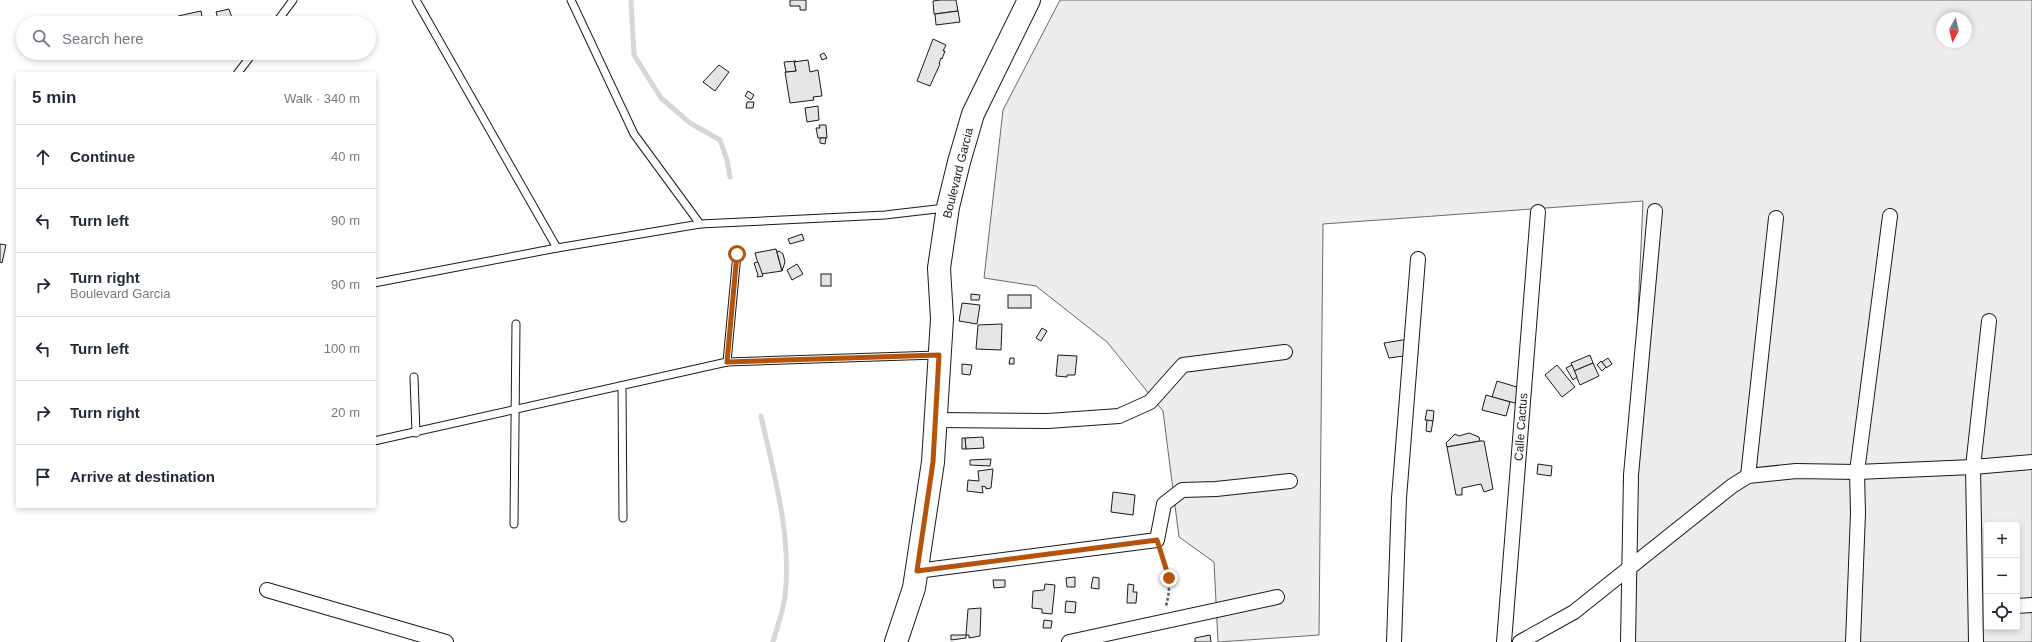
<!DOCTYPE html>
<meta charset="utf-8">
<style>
body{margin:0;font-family:Helvetica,sans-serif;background:#f6f6f7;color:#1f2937}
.controls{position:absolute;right:12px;bottom:12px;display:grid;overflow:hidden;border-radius:4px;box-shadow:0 2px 6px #0003}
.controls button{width:36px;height:36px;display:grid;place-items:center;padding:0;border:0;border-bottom:1px solid #e0e1e3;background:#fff;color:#1f2937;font:20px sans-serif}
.compass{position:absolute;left:1936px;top:12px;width:36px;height:36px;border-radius:50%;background:#fff;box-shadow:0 2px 6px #0003;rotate:187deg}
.stop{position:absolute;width:12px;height:12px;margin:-9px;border:3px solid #b45309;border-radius:50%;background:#fff}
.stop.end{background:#b45309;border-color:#fff;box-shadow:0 1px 4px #0008}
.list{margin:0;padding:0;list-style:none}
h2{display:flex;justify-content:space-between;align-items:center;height:52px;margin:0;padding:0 16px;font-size:17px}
h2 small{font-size:13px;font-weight:400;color:#747a83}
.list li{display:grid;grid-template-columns:26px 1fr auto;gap:12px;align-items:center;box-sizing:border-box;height:64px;padding:0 16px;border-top:1px solid #e0e1e3}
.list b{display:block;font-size:15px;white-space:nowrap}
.list p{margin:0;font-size:13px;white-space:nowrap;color:#747a83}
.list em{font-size:13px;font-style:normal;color:#747a83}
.icon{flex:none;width:22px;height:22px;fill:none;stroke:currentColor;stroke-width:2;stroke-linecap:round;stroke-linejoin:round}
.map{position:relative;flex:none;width:2032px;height:642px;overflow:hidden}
.search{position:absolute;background:#fff;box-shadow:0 2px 6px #0003;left:16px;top:16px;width:360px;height:44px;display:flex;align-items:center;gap:10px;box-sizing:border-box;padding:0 14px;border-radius:22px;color:#747a83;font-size:15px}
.panel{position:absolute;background:#fff;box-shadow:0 2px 6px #0003;left:16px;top:72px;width:360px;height:436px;border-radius:4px}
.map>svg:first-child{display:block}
.green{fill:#ededed;stroke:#6a6a6a;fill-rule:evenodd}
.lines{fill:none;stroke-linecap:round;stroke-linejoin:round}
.stream{stroke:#d7d7d7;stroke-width:5}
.building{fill:#e6e6e6;stroke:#1a1a1a}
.lane-casing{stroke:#1a1a1a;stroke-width:9}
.street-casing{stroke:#1a1a1a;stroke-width:16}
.primary-casing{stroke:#1a1a1a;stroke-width:24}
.path{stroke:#5f5f5f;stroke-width:2.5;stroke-dasharray:3 2;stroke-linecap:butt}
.lane{stroke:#fff;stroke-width:7}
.street{stroke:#fff;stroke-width:14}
.primary{stroke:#fff;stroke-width:22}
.route{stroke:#b45309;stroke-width:5}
.labels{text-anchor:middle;stroke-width:3;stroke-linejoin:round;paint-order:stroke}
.street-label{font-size:12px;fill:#1a1a1a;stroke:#fff}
</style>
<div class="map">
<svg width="2032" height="642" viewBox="0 0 2032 642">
<rect width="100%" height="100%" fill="#fff"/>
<path class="green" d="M1060 0H2032V642H1625L1624 626 1643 201 1323 224 1319 635 1218 642 1214 562 1179 537 1163 411 1107 342 1036 286 984 278 1003 110ZM1942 18H1966V42H1942ZM1987 525H2017V627H1987Z"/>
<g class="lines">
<g class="stream">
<polyline points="631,0 634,55 661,98 690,123 720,140 727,160 730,177"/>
<path d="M761 416C774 475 792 536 785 597 783 612 777 627 773 642"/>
</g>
</g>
<g class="building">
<polygon points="790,0 806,0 806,10 800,10 800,6 790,6"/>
<polygon points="940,0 956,0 958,11 934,14 933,1"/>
<polygon points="229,9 232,18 219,22 216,12"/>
<polygon points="201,11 203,23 196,23 196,20 179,23 178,16"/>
<polygon points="958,11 960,22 936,25 935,14"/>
<polygon points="933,39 946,45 943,51 945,51 942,59 941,58 939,64 940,64 930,86 917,81"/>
<polygon points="824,53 827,58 822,60 820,55"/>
<polygon points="808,60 810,72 818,70 822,96 813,97 814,100 790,103 785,72 796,71 794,62"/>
<polygon points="796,61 794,62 796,71 786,72 784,62"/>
<polygon points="719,65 729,72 715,91 703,82"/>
<polygon points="748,91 754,95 751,100 745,96"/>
<polygon points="747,102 754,102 753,108 746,108"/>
<polygon points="818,106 819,120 807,122 805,108"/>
<polygon points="819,125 826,125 827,138 818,138 816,128 820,128"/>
<polygon points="820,138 826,138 825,144 820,143"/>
<polygon points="802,234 804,240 790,244 788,239"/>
<polygon points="0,244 6,245 2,263 0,262"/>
<polygon points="776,249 782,271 761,274 755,253"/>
<polygon points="779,251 783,254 785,262 782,271 777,252"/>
<polygon points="758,262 763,276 757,277 758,275 754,263"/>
<polygon points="797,264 803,274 792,280 787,270"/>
<rect x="821" y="274" width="10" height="12"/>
<polygon points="971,294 980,295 979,300 971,300"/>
<rect x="1008" y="295" width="23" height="13"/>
<polygon points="962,303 980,305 977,324 959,321"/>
<polygon points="1002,324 1001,350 976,349 978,325"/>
<polygon points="1042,328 1047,331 1041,341 1036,338"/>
<polygon points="1415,338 1418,354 1389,358 1384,343"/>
<polygon points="1058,355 1077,356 1075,375 1067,375 1067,377 1056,376"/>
<polygon points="1590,355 1593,363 1574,371 1571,363"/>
<polygon points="1010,358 1014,358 1014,364 1009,364"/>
<polygon points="1608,358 1612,364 1606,368 1602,362"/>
<polygon points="1601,361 1606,367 1602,371 1597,365"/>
<polygon points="1593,363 1599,376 1580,385 1574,371"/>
<polygon points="962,364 972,365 970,375 962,374"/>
<polygon points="1557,365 1575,387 1562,397 1545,375"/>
<polygon points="1572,365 1577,377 1573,380 1566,368"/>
<polygon points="1497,381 1520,388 1515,403 1492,397"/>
<polygon points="1486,395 1510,402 1506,416 1482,410"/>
<polygon points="1427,410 1434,411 1433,421 1425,420"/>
<polygon points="1427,420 1433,421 1431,432 1426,431"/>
<polygon points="1469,433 1479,437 1480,441 1447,447 1446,443 1455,434 1459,436"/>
<polygon points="983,437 984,448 966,449 965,438"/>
<polygon points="962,438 965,438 966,449 962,449"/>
<polygon points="1480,441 1484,441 1493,489 1484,492 1481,484 1462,488 1462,495 1456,495 1447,447"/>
<polygon points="991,459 990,466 970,465 970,460"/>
<polygon points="1538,464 1552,466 1551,476 1537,474"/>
<polygon points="993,469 991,488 986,489 986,487 982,486 983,493 967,491 968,480 979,481 978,471"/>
<polygon points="1113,492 1135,495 1133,515 1111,512"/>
<polygon points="1075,577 1075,587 1067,587 1066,578"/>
<polygon points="1093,577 1099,578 1099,589 1091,588"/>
<polygon points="993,580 1005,580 1005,587 994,588"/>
<polygon points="1045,584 1055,585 1052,614 1042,613 1042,609 1032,608 1033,591 1044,590"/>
<polygon points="1128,584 1134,585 1133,592 1137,592 1136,603 1127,603"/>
<polygon points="1066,601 1076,602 1075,613 1065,612"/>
<polygon points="981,608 980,636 969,638 969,635 966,635 968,609"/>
<polygon points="1044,620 1052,621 1051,628 1043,628"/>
<polygon points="951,635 966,635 966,638 951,640"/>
<polygon points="1210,635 1211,642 1195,642 1195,638"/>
</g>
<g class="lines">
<defs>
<g id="lane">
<polyline points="416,0 557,248"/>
<polyline points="571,0 634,134 700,224 885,215 945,208"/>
<polyline points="276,23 293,0"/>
<polyline points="237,74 253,53"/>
<polyline points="374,283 557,248 700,224"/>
<polyline points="727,362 737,254"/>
<polyline points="414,377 416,433"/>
<polyline points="622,386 623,518"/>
<polyline points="374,441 727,362 937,355"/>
<polyline points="514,524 516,324"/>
</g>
<g id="street">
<polyline points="935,420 1048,421 1119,416 1150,402 1183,365 1285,352"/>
<polyline points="1748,476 1776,218"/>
<polyline points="917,571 1157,540 1164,504 1182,490 1216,489 1290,481"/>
<polyline points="267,590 446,642"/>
<polyline points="2017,606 2032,605"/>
<polyline points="1069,642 1277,597"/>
<polyline points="1394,642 1399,498 1418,259"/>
<polyline points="1504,642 1538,212"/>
<polyline points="1520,642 1574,612 1732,486 1748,476 1796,471 1857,472 1973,467 2032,462"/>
<polyline points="1628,642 1631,475 1655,211"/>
<polyline points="1853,642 1858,513 1857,472 1890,216"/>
<polyline points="1976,642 1973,467 1989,321"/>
</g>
<polyline id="primary" points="896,642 914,588 933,462 942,319 939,268 948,207 959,162 973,114 1029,0"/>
</defs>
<use href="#lane" class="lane-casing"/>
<use href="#street" class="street-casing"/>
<use href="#primary" class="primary-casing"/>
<path class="path" d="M1161 554C1168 575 1172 584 1166 606"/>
<use href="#lane" class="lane"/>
<use href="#street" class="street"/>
<use href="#primary" class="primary"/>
</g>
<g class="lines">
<polyline class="route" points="737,254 727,362 939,355 933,462 917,571 1157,540 1169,578"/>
</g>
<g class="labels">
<g class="street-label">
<text transform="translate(958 173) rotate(-76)" y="4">Boulevard Garcia</text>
<text transform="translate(1521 427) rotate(-86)" y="4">Calle Cactus</text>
</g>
</g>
</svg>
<div class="controls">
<button>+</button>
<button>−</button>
<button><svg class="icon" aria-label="locate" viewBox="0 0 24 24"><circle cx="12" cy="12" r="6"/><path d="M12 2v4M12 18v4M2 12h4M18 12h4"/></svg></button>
</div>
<svg class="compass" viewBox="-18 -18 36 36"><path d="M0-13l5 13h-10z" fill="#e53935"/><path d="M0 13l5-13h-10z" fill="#747a83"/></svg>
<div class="stop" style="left:737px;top:254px"></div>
<div class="stop end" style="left:1169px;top:578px"></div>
<div class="search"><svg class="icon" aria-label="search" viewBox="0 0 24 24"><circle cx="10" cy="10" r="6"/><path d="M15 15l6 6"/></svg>Search here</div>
<section class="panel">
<h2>5 min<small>Walk · 340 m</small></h2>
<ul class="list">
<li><svg class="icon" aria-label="ahead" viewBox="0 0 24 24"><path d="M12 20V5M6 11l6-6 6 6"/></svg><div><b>Continue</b></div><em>40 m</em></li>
<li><svg class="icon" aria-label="left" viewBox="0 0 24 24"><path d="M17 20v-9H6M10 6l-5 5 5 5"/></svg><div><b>Turn left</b></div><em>90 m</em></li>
<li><svg class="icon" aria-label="right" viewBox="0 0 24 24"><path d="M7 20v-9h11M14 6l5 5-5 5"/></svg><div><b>Turn right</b><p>Boulevard Garcia</p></div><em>90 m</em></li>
<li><svg class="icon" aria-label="left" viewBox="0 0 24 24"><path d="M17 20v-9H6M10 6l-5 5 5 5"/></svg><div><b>Turn left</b></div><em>100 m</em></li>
<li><svg class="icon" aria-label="right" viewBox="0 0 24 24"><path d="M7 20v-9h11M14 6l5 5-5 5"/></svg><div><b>Turn right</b></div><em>20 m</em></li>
<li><svg class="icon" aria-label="arrive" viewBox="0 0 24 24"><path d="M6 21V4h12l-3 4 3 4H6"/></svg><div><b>Arrive at destination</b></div></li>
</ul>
</section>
</div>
